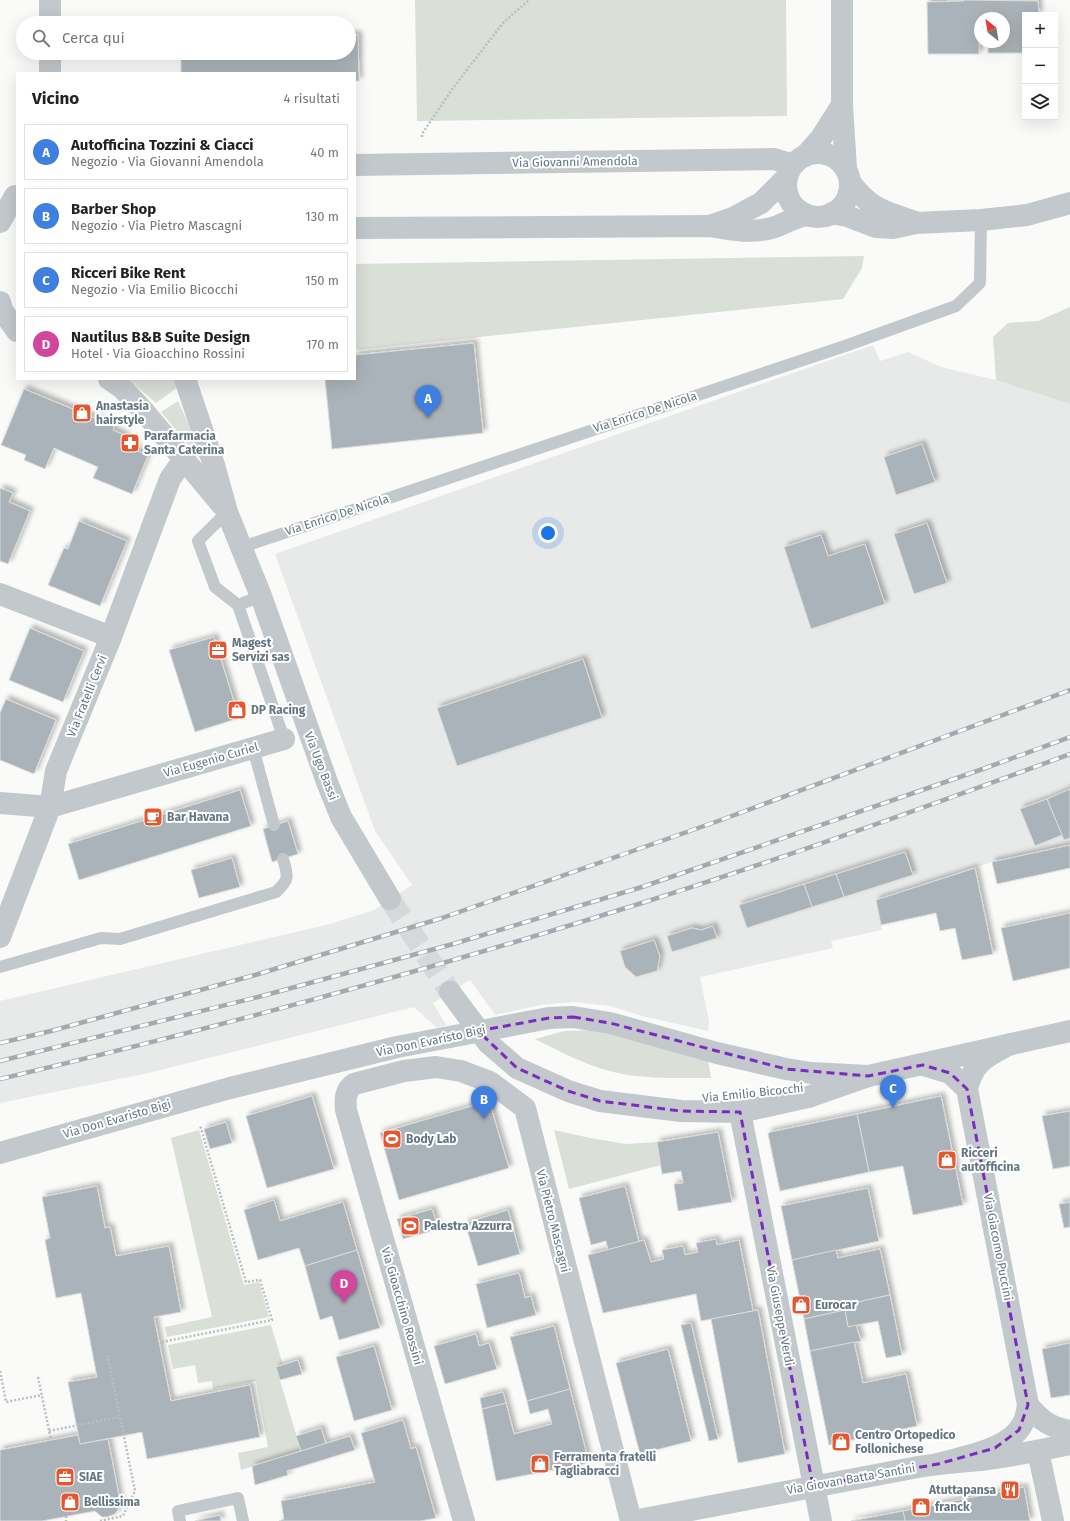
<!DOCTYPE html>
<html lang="it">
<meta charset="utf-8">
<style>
body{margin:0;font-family:"Fira Sans",sans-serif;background:#f6f6f6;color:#222}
.controls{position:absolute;right:12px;top:12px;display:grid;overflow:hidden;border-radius:0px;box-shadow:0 4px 16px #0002}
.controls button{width:36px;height:36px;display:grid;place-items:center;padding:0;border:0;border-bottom:1px solid #e0e0e0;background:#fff;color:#222;font:20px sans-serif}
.compass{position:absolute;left:974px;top:12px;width:36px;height:36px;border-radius:50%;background:#fff;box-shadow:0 4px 16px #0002;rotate:329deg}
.you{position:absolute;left:548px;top:533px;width:14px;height:14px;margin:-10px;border:3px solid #fff;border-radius:50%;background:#1a73e8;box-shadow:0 0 0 6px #1a73e833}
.badge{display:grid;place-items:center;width:26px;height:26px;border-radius:50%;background:#e4572e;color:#fff;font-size:13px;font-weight:700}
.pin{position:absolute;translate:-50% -33px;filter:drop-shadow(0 1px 2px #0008)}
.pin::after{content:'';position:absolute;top:21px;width:14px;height:12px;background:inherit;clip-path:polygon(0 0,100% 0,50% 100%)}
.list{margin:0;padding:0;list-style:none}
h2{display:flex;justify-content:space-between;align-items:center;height:52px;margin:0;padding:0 16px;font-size:17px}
h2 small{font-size:13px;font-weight:400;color:#767676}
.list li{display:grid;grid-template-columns:26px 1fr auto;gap:12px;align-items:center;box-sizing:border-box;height:56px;margin:0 8px 8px;padding:0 8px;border:1px solid #e0e0e0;border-radius:0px}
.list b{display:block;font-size:15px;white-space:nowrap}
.list p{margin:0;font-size:13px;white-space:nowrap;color:#767676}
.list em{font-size:13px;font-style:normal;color:#767676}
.icon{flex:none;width:22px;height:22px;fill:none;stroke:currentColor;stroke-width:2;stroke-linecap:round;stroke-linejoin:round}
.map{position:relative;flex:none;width:1070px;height:1521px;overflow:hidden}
.search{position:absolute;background:#fff;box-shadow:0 4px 16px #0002;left:16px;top:16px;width:340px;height:44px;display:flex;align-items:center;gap:10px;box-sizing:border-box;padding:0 14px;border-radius:22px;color:#767676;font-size:15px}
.panel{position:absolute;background:#fff;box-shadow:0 4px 16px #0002;left:16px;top:72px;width:340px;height:308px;border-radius:0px}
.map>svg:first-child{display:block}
.built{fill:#e8e9e9}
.green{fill:#dadfd7}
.building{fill:#aab3b9;stroke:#dcdcda;filter:url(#shadow)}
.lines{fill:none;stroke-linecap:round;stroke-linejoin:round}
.tertiary-tunnel{stroke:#d5d9db;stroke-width:22;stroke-dasharray:22 11;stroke-linecap:butt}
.path{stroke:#bbbfc2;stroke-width:2.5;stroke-dasharray:2 2;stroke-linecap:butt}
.service{stroke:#c3c8cc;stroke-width:12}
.minor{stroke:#c3c8cc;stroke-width:22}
.tertiary{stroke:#c3c8cc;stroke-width:22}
.rail-casing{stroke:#a2aab0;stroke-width:4.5}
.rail{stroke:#fff;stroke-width:3;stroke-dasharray:9;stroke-linecap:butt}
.marked{fill:none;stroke:#7b2cbf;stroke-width:3;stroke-dasharray:8 5;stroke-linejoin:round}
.labels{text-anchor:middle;stroke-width:4;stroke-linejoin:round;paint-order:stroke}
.street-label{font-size:12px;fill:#657683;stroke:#fff}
.poi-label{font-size:12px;font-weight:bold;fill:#657683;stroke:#fff;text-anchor:start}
</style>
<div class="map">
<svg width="1070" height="1521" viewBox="0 0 1070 1521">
<defs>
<filter id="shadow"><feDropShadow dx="3.5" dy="-3.5" stdDeviation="2" flood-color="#0004"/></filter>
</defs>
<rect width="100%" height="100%" fill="#fafaf8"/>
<polygon class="built" points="873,345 880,361 908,352 941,367 996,380 1070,404 1070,845 992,862 876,900 882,930 831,941 833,948 700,977 709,1021 708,1031 642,1016 610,1006 574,1002 541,1005 495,1015 470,980 433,1003 446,1025 437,1028 414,1007 144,1074 0,1103 0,1001 330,924 374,910 412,885 375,831 275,554"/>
<g class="green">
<polygon points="415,0 786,0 787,116 417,121"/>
<polygon points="864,256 862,268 843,299 355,350 355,264"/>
<polygon points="1070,307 1070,404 996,380 993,337 1008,323 1038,321"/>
<polygon points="128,379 177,379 178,387 156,403"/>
<polygon points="178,401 204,458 201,460 161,412"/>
<path d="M594 1030 708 1059 711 1078C682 1078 651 1079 622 1074 591 1068 563 1053 535 1039L564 1031Z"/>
<polygon points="199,1130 244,1285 259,1282 269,1317 167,1337 165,1327 212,1317 171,1138"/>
<polygon points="554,1130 590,1138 626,1144 657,1142 661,1165 569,1189"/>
<polygon points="271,1325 283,1365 276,1367 301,1451 241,1470 238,1453 268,1447 256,1381 213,1389 212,1381 198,1383 195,1365 173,1369 168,1345"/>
</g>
<g class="building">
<polygon points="964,0 1038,1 1039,15 1025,15 1025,53 988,53 988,42 1004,42 1004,18 980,18 979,54 928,54 927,2 964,1"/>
<polygon points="349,35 358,35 359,81 355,81 355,73 181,73 181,53 349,53"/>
<polygon points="474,343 483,433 332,449 325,379 355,379 355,355"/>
<polygon points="24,389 114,426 113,430 126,436 124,440 137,446 135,450 148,455 132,494 93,478 98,467 54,448 45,469 24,460 26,455 1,445"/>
<polygon points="922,444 935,482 896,495 884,457"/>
<polygon points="0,488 13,493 9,502 30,511 8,564 0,561"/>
<polygon points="79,521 127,541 100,606 48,585 64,548 68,549"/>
<polygon points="927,523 947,583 914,594 894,534"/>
<polygon points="821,535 828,556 865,544 885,604 811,629 784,547"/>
<polygon points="30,628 84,651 63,702 9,680"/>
<polygon points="214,637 239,718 195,732 169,650"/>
<polygon points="583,659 602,718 457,766 437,708"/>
<polygon points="6,699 56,720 34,774 0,760 0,713"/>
<polygon points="1070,789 1070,838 1064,840 1047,799"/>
<polygon points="240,790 251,826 79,880 68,844"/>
<polygon points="1047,799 1062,835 1035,846 1020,809"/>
<polygon points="288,821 298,854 272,862 263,829"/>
<polygon points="1070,845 1070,868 997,884 992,862"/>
<polygon points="905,852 913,875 844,897 836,874"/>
<polygon points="232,858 240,887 199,898 191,870"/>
<polygon points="975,868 993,954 962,960 955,928 940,931 936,913 881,925 876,900"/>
<polygon points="836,874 844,897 812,907 804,884"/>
<polygon points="804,884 812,907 747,928 739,905"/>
<polygon points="1070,913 1070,968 1013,981 1001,928"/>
<polygon points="713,926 717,938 672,952 667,936 692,928 701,930"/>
<polygon points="654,940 660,956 657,971 636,977 625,967 620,951"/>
<polygon points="312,1096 334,1169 267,1188 246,1116"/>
<polygon points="941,1096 963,1205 913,1215 903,1166 869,1172 857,1114"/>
<polygon points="489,1101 509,1168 399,1200 380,1133"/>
<polygon points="1070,1111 1070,1166 1053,1169 1042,1116"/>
<polygon points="857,1114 869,1172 780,1191 768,1134 770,1132"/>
<polygon points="226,1122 232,1143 210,1149 204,1129"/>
<polygon points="718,1132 732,1202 678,1211 674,1184 683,1183 681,1171 662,1174 657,1142"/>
<polygon points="97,1186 105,1228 110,1227 116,1256 169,1246 181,1312 154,1317 171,1401 250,1385 260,1437 147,1459 142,1432 80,1444 68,1382 97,1377 81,1293 56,1298 45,1240 50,1238 42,1197"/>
<polygon points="625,1186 639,1242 608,1250 606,1241 591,1245 579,1198"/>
<polygon points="868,1188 879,1241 792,1260 781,1206"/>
<polygon points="274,1200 280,1221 343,1202 357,1250 305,1266 299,1248 258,1260 244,1210"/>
<polygon points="1070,1202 1070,1227 1064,1228 1059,1204"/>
<polygon points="432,1209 438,1229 403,1239 397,1219"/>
<polygon points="508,1210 520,1254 478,1266 465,1223"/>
<polygon points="716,1239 717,1245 739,1240 753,1311 701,1321 696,1294 603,1313 588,1255 644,1240 651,1262 664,1259 662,1250 683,1246 685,1255 698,1252 696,1243"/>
<polygon points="880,1249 890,1295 844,1305 845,1310 804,1319 792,1260 836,1250 838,1258"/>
<polygon points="357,1250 380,1328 339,1340 332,1316 320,1320 305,1266"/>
<polygon points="519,1273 525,1298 531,1296 536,1315 487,1328 476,1284"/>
<polygon points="890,1295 902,1355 886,1358 878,1321 848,1327 844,1305"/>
<polygon points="758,1310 785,1454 738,1463 711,1319"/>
<polygon points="845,1310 848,1327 856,1325 861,1341 810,1351 804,1319"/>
<polygon points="691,1323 718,1439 709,1441 681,1325"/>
<polygon points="554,1326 570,1389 527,1401 510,1337"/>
<polygon points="476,1334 479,1346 489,1343 497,1369 445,1384 434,1346"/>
<polygon points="854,1342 863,1383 906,1374 917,1426 829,1445 810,1351"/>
<polygon points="1070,1343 1070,1395 1051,1398 1042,1349"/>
<polygon points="374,1346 392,1410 354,1421 336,1357"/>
<polygon points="668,1349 691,1441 640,1454 616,1363"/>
<polygon points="298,1360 302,1374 280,1380 276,1367"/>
<polygon points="570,1389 589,1463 496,1481 482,1409 506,1403 514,1434 552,1424 548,1409 530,1414 527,1401"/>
<polygon points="503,1392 506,1403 482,1409 480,1398"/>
<polygon points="403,1420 411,1449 416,1447 436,1518 420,1521 279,1521 284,1519 281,1501 375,1482 361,1433"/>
<polygon points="321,1428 326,1444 301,1451 296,1436"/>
<polygon points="78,1435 80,1444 108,1439 120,1501 120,1506 115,1514 107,1517 102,1517 95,1511 42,1521 0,1521 0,1450"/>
<polygon points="350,1436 355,1450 287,1471 288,1475 255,1485 252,1466"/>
<polygon points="1024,1487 1030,1521 905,1521 903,1511"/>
<polygon points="903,1511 905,1521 851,1521"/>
<polygon points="220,1515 221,1521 195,1521"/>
</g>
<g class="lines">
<polyline class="tertiary-tunnel" points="390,899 450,992"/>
<g class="path">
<polyline points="422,137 422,134 453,88 503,23 529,0"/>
<polyline points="162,1342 272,1320 260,1280 246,1282 200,1125"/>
<polyline points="0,1371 6,1402 42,1395"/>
<polyline points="38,1377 51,1440"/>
<polyline points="49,1431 120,1417"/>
<polyline points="66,1516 66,1521"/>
<polyline points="100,1521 123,1516 135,1491 107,1353"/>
</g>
<g class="service">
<polyline points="227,512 198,541 215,587 238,605 261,596"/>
<polyline points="242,547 845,346 956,306 980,283 981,220"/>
<polyline points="238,605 284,739"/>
<polyline points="253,748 274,825"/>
<path d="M0 967 101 938 120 939 276 892C290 879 288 876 283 859"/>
<polyline points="180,1521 178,1511 238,1498 243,1521"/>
</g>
<g class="minor">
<polyline points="842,0 842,105 846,169"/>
<polyline points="50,23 50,0"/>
<polyline points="50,73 50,53"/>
<polyline points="805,156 821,138 842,105"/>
<polyline points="355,165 774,159 793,165"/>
<polyline points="0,594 111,637"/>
<polyline points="0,803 50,807 284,739"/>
<polyline points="0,937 50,807 56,771 111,637 170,479 184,459"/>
<polyline points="740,1112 821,1521"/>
<polyline points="0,1153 230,1088 397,1047 549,1018 573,1017 610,1023 717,1053 786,1069 811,1073 868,1076"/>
<polyline points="1038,1451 1053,1521"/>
<path d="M464 1521 346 1110C345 1100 345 1090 354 1084L404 1071 436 1067 461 1071 490 1082 525 1108 631 1521"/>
</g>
<g class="tertiary">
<circle cx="818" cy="185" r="32"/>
<path d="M850 182C871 210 884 211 915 222"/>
<polyline points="832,213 847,216 876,227 893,228 916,223 981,220 1027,215 1070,203"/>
<polyline points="0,222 15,196"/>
<polyline points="710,226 733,218 761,203 787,177"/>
<path d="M355 228 710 226C732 230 753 234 775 227 786 223 795 217 807 215"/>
<polyline points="0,302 2,310 17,331"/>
<polyline points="109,379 122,388 142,409 222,505"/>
<polyline points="185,379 214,465 227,512 261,596 327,782 341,817 390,899"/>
<polyline points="450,992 488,1043 517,1068 568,1091 600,1101 681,1111 740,1112 808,1097 868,1076"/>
<polyline points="923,1065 950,1073 967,1089"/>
<polyline points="855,1079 1070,1031"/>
<path d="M1028 1405C1041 1421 1050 1427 1070 1431"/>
<path d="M938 1464C965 1456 1010 1450 1023 1423 1026 1418 1027 1411 1028 1405L967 1089C974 1060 987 1057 1010 1044"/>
<path d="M633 1521 918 1467C941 1463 964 1462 988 1459 1016 1455 1043 1450 1070 1444"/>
</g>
<defs>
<g id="rail">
<polyline points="0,1043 51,1031 255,975 442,918 721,820 1070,690"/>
<polyline points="0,1061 262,996 453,944 642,887 980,770 1070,737"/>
<path d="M0 1079C217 1028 433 969 645 902 788 857 929 806 1070 754"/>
</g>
</defs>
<use href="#rail" class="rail-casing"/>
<use href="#rail" class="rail"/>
</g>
<path class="marked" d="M573 1017 610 1023 786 1069 868 1076 923 1065 950 1073 967 1089 1028 1405 1019 1430 995 1448 938 1464 813 1486 740 1112 681 1111 600 1101 568 1091 517 1068 478 1031 549 1018Z"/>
<defs>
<symbol id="shop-square" viewBox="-11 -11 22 22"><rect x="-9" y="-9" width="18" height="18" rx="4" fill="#e4572e" stroke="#fff"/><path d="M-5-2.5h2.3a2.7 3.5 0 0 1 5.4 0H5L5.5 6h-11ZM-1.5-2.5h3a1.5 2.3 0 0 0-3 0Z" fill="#fff"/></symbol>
<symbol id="pharmacy-square" viewBox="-11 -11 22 22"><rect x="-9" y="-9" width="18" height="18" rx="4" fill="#e4572e" stroke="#fff"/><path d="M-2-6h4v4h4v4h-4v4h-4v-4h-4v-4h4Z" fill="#fff"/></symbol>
<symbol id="office-square" viewBox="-11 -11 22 22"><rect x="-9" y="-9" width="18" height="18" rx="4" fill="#e4572e" stroke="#fff"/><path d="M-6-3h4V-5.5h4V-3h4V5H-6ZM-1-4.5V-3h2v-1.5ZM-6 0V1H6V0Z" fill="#fff"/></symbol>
<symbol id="cafe-square" viewBox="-11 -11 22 22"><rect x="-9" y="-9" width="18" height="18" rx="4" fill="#e4572e" stroke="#fff"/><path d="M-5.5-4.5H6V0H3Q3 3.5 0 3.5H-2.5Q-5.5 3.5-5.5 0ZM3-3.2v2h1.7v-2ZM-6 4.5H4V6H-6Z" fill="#fff"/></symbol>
<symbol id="stadium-square" viewBox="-11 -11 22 22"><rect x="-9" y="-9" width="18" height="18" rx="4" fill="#e4572e" stroke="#fff"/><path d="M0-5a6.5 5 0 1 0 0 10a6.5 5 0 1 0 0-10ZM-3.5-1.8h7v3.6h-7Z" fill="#fff"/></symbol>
<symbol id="restaurant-square" viewBox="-11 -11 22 22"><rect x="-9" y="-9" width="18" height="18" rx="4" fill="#e4572e" stroke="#fff"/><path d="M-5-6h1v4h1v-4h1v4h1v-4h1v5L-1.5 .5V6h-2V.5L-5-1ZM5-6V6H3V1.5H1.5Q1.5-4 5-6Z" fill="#fff"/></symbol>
</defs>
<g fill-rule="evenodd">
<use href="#shop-square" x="71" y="402" width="22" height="22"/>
<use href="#pharmacy-square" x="119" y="432" width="22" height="22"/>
<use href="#office-square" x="207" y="639" width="22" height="22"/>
<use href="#shop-square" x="226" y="699" width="22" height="22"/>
<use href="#cafe-square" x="142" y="806" width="22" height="22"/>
<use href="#stadium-square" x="381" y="1128" width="22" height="22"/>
<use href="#shop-square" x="936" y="1149" width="22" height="22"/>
<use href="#stadium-square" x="399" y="1215" width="22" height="22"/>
<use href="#shop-square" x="790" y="1294" width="22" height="22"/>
<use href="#shop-square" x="830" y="1431" width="22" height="22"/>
<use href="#shop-square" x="529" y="1453" width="22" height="22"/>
<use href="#office-square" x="54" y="1466" width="22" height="22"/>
<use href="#restaurant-square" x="999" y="1479" width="22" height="22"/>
<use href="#shop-square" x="59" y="1491" width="22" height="22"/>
<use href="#shop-square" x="910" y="1496" width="22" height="22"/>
</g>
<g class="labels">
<g class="street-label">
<text transform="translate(575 162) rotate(-1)" y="4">Via Giovanni Amendola</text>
<text transform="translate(645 412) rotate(-18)" y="4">Via Enrico De Nicola</text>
<text transform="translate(337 515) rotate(-18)" y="4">Via Enrico De Nicola</text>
<text transform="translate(87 696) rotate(-68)" y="4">Via Fratelli Cervi</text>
<text transform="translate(211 760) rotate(-16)" y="4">Via Eugenio Curiel</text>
<text transform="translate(321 766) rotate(69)" y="4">Via Ugo Bassi</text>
<text transform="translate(431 1041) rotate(-12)" y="4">Via Don Evaristo Bigi</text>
<text transform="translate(753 1093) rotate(-6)" y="4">Via Emilio Bicocchi</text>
<text transform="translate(117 1119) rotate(-16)" y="4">Via Don Evaristo Bigi</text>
<text transform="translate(553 1221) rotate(76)" y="4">Via Pietro Mascagni</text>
<text transform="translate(998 1247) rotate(79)" y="4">Via Giacomo Puccini</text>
<text transform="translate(402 1306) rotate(74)" y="4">Via Gioacchino Rossini</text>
<text transform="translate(780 1316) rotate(79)" y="4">Via Giuseppe Verdi</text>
<text transform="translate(851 1479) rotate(-10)" y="4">Via Giovan Batta Santini</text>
</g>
<g class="poi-label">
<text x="96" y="410">Anastasia<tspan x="96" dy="14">hairstyle</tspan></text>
<text x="144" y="440">Parafarmacia<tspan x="144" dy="14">Santa Caterina</tspan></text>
<text x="232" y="647">Magest<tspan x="232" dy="14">Servizi sas</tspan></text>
<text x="251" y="714">DP Racing</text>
<text x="167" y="821">Bar Havana</text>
<text x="406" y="1143">Body Lab</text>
<text x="961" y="1157">Ricceri<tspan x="961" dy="14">autofficina</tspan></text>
<text x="424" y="1230">Palestra Azzurra</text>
<text x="815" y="1309">Eurocar</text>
<text x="855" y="1439">Centro Ortopedico<tspan x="855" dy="14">Follonichese</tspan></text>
<text x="554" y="1461">Ferramenta fratelli<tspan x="554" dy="14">Tagliabracci</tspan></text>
<text x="79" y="1481">SIAE</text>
<text x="996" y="1494" text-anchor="end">Atuttapansa</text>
<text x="84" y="1506">Bellissima</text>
<text x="935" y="1511">franck</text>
</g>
</g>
</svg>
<div class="controls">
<button>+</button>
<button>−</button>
<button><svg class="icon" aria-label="layers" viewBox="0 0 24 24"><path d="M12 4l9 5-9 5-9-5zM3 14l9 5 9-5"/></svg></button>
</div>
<svg class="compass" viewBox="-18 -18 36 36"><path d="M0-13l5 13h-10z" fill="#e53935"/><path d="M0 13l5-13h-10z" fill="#767676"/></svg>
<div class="you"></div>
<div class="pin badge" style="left:428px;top:418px;background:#3f7fe0">A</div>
<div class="pin badge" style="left:484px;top:1119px;background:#3f7fe0">B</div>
<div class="pin badge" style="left:893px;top:1108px;background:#3f7fe0">C</div>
<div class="pin badge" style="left:344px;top:1303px;background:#d1479c">D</div>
<div class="search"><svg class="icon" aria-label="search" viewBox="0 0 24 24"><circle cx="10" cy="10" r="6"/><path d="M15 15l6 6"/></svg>Cerca qui</div>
<section class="panel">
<h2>Vicino<small>4 risultati</small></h2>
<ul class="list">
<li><span class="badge" style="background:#3f7fe0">A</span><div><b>Autofficina Tozzini &amp; Ciacci</b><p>Negozio · Via Giovanni Amendola</p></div><em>40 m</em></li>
<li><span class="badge" style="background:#3f7fe0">B</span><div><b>Barber Shop</b><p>Negozio · Via Pietro Mascagni</p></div><em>130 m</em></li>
<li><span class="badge" style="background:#3f7fe0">C</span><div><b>Ricceri Bike Rent</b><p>Negozio · Via Emilio Bicocchi</p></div><em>150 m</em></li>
<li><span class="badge" style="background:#d1479c">D</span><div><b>Nautilus B&amp;B Suite Design</b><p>Hotel · Via Gioacchino Rossini</p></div><em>170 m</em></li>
</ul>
</section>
</div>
